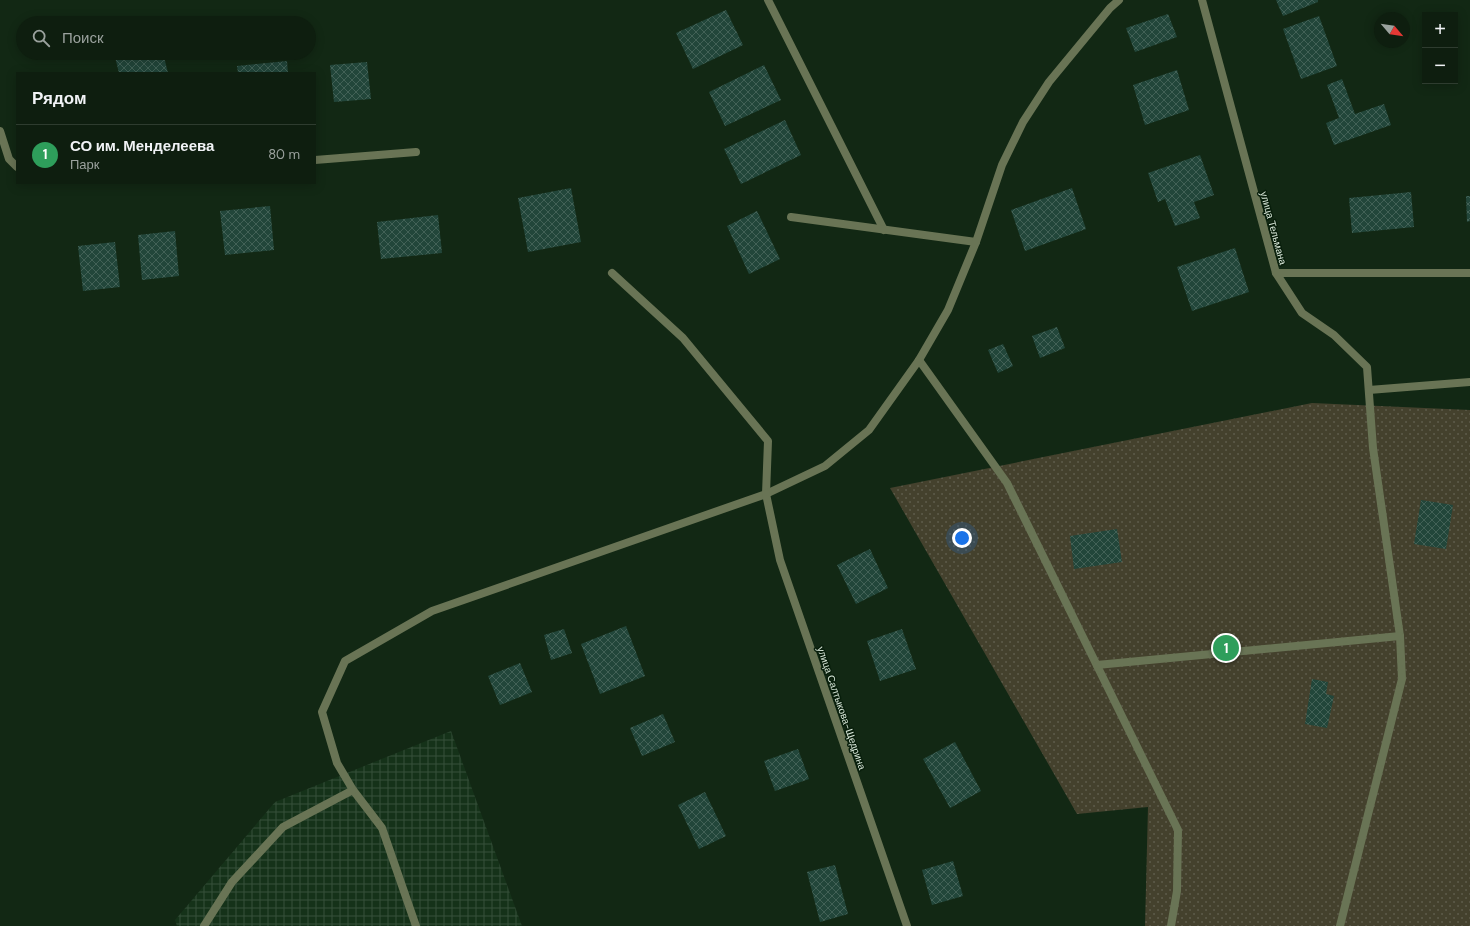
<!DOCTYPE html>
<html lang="ru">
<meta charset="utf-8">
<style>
body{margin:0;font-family:"DM Sans",sans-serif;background:#1c2b1d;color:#f1f3f6}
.controls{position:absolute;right:12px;top:12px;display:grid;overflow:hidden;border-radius:0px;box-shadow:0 2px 10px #0003}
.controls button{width:36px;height:36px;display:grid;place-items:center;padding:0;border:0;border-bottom:1px solid #2e3c2f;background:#0e1e0f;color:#f1f3f6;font:20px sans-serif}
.compass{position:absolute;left:1374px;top:12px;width:36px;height:36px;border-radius:50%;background:#0e1e0f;box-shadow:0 2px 10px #0003;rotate:119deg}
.you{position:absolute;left:962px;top:538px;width:14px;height:14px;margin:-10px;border:3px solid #fff;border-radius:50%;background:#1a73e8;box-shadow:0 0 0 6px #1a73e833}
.badge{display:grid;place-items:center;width:26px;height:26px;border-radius:50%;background:#2563eb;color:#fff;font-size:13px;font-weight:700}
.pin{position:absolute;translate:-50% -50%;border:2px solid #fff;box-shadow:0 1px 4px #0006}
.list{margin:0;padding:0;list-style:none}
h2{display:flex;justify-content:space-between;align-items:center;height:52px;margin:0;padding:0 16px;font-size:17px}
h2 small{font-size:13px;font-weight:400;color:#9ba29e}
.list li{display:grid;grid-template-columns:26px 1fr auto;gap:12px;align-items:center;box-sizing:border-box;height:60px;padding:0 16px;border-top:1px solid #2e3c2f}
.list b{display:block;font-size:15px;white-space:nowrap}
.list p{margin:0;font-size:13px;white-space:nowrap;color:#9ba29e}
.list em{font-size:13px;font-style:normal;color:#9ba29e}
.icon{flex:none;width:22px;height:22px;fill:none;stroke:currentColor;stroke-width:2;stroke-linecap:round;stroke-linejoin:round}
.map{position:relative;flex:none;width:1470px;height:926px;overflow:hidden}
.search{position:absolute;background:#0e1e0f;box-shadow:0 2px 10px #0003;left:16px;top:16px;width:300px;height:44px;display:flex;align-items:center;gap:10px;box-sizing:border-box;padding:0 14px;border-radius:22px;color:#9ba29e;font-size:15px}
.panel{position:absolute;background:#0e1e0f;box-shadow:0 2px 10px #0003;left:16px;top:72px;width:300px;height:112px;border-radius:0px}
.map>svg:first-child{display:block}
.industrial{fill:url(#industrial-grid)}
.park{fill:url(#park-dots)}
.building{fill:url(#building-cross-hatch)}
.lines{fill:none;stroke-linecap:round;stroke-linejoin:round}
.lane{stroke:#697455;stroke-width:8}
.street{stroke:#697455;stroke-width:8}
.labels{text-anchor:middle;stroke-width:3;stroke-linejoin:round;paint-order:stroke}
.street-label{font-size:10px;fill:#dae8da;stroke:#081e0b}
</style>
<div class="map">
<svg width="1470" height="926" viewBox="0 0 1470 926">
<defs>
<pattern id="industrial-grid" width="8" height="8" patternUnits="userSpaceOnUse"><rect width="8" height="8" fill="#153219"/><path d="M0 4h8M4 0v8" fill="none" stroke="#36503a"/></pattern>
<pattern id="park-dots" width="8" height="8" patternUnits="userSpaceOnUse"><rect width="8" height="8" fill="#44412d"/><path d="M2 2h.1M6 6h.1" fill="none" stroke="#5e5c4b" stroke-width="1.8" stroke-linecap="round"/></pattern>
<pattern id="building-cross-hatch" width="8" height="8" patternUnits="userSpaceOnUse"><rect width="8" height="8" fill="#22463a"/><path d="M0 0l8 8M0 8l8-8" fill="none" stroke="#426156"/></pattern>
</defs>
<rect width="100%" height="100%" fill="#122814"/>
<polygon class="industrial" points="451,731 522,926 177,926 175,920 275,802"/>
<polygon class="park" points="1312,403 1470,410 1470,926 1145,926 1148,807 1077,814 890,488"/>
<g class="building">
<polygon points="1276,0 1318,0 1318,2 1283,16"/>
<polygon points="726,10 743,45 693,69 676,33"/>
<polygon points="1168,14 1177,37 1135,52 1126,28"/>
<polygon points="1319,16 1337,66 1301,79 1283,29"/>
<polygon points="114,53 163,53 168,73 119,73"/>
<polygon points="287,61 288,73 238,73 237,66"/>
<polygon points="367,62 371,99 334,102 330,65"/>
<polygon points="764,65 781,100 725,126 709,92"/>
<polygon points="1177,70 1189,110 1145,125 1133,85"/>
<polygon points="1342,79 1355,114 1384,104 1391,125 1334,145 1326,123 1339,118 1327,85"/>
<polygon points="785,120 801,155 741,184 724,149"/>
<polygon points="1200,155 1214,195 1194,202 1200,218 1175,226 1165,199 1158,202 1148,173"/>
<polygon points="571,188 581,242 528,252 518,198"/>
<polygon points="1072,188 1086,229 1025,251 1011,210"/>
<polygon points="1411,192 1414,227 1352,233 1349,198"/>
<polygon points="1466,196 1470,196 1470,221 1467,222"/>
<polygon points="270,206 274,250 225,255 220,211"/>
<polygon points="757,211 780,259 749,274 727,226"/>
<polygon points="438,215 442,253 381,259 377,222"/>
<polygon points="175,231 179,276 142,280 138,235"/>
<polygon points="115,242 120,287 83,291 78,246"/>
<polygon points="1235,248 1249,292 1192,311 1177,267"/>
<polygon points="1057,327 1065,348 1040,358 1032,336"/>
<polygon points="1003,344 1013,366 998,373 988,350"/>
<polygon points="1421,500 1453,505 1446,549 1414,544"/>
<polygon points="1117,529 1122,562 1074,569 1070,536"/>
<polygon points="870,549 888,588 856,604 837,565"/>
<polygon points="626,626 645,676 600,694 581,644"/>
<polygon points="564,629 572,653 551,660 544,635"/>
<polygon points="902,629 916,669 880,681 867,641"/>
<polygon points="520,663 532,692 500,705 488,676"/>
<polygon points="1312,679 1328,682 1326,694 1334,696 1327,728 1305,724"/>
<polygon points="663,714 675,742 642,756 630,728"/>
<polygon points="955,742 981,791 950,808 923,759"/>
<polygon points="798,749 809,779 775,791 764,761"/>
<polygon points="705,792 726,836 699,849 678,805"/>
<polygon points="953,861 963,896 932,905 922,870"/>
<polygon points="835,865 848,914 820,922 807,872"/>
</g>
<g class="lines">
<g class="lane">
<polyline points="768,0 884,230"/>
<polyline points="791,217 976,242"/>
<polyline points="612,273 683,338 768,441 766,494"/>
<polyline points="1276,273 1302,313 1334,335 1367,367 1373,448 1400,636 1402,679 1340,926"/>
<polyline points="919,360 1007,483 1178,830 1177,891 1171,926"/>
<polyline points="1369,390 1470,382"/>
<polyline points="1097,665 1400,636"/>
<polyline points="353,790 382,828 416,926"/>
<polyline points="204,926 232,882 283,827 353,790 337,763 322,712 345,661 432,611 766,494 825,466 869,430 919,360 948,310 976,242 1002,165 1023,122 1049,82 1110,8 1119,0"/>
</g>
<g class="street">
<polyline points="1202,0 1276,273 1470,273"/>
<polyline points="0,131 9,159 17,167"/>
<polyline points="315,160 416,152"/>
<polyline points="766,494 780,560 907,926"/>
</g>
</g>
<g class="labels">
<g class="street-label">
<text transform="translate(1274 228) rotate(75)" y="4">улица Тельмана</text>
<text transform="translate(842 708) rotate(71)" y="4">улица Салтыкова-Щедрина</text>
</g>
</g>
</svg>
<div class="controls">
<button>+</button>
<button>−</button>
</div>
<svg class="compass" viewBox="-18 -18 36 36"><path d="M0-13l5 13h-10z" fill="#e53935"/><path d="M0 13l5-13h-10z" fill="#9ba29e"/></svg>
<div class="you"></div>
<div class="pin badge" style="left:1226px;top:648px;background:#2e9e5b">1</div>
<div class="search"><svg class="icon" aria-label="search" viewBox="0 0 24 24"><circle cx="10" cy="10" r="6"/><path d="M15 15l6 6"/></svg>Поиск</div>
<section class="panel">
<h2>Рядом<small></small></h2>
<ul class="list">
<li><span class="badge" style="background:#2e9e5b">1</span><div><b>СО им. Менделеева</b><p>Парк</p></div><em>80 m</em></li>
</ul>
</section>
</div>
